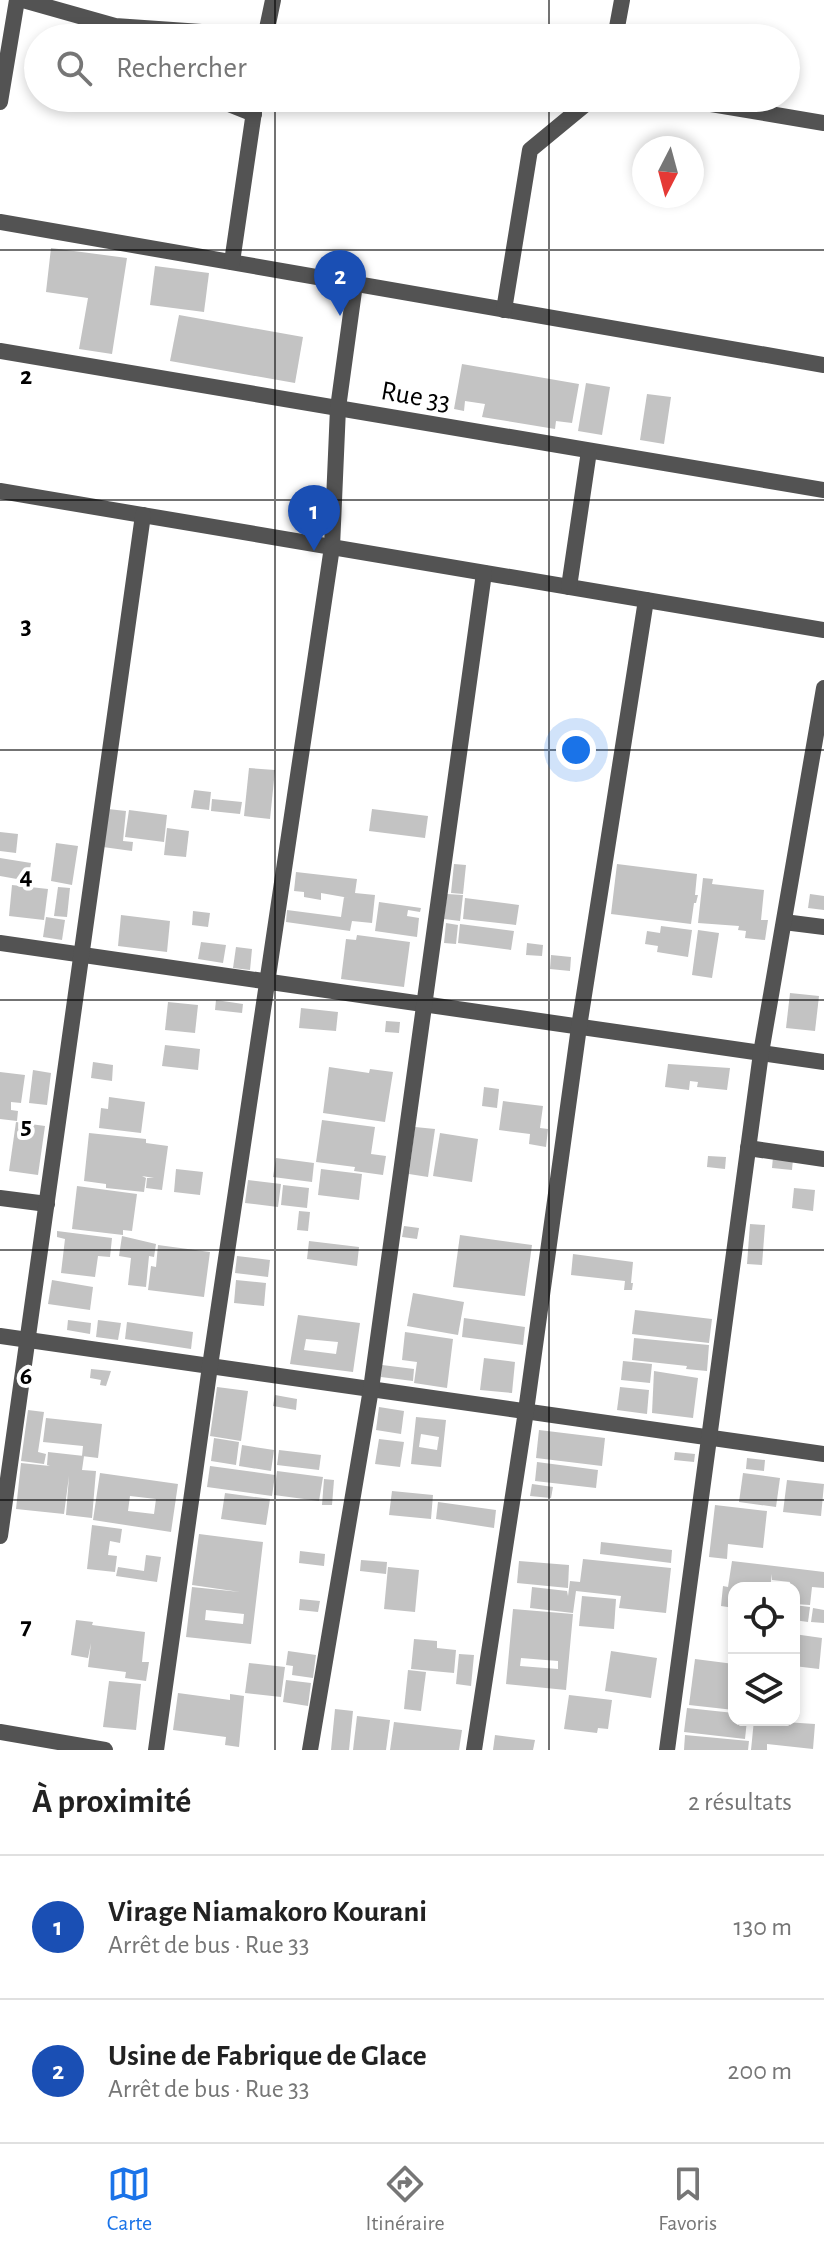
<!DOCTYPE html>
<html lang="fr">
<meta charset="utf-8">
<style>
body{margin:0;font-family:"Alegreya Sans",sans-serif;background:#f2f2f2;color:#222}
.controls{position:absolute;right:24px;bottom:24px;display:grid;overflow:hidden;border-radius:16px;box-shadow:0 4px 12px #0003}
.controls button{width:72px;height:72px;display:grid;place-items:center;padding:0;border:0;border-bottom:2px solid #e0e0e0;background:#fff;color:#222;font:40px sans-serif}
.compass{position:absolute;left:632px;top:136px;width:72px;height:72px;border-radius:50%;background:#fff;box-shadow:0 4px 12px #0003;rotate:186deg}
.you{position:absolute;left:576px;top:750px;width:28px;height:28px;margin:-20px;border:6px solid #fff;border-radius:50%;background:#1a73e8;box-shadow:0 0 0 12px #1a73e833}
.badge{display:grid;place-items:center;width:52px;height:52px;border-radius:50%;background:#1a73e8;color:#fff;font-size:26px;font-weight:700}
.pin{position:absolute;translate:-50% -66px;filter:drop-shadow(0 2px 4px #0008)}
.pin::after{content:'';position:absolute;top:42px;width:28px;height:24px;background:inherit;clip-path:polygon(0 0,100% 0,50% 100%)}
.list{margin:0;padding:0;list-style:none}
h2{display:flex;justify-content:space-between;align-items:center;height:104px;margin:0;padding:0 32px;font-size:34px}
h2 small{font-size:26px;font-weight:400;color:#767676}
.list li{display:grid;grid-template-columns:52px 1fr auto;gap:24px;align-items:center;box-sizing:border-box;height:144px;padding:0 32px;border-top:2px solid #e0e0e0}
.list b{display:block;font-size:30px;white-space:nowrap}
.list p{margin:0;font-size:26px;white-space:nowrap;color:#767676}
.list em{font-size:26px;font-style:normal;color:#767676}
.icon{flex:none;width:44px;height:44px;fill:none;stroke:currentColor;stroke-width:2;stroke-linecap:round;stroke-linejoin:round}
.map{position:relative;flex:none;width:824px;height:1750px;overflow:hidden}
.search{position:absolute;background:#fff;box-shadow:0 4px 12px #0003;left:24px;right:24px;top:24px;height:88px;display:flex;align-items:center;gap:20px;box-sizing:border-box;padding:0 28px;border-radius:44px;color:#767676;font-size:30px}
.sheet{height:392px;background:#fff}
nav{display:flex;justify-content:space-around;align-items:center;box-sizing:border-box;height:112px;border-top:2px solid #e0e0e0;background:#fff;font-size:22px;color:#767676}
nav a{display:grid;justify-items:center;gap:4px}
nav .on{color:#1a73e8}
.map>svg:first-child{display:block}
.building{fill:#c3c3c3;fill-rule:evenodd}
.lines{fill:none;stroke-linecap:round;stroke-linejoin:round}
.street{stroke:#535353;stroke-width:16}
.grid{fill:none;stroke:#000;stroke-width:2;stroke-opacity:0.55}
.labels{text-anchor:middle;stroke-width:8;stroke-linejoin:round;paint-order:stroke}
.street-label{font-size:28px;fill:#000;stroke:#fff}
.grid-label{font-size:26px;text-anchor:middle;font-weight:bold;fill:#000;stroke:#fff;stroke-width:8;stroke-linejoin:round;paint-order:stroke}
</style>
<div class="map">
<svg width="824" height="1750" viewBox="0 0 824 1750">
<rect width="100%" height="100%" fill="#fff"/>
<g class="building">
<polygon points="51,248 127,258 112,354 79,349 88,298 46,292"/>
<polygon points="155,266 209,273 204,312 150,305"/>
<polygon points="179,315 303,337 295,383 170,361"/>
<polygon points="462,364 579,384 572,423 556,421 555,429 482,417 485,404 465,401 464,411 454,409"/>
<polygon points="586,383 610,387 602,435 578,431"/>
<polygon points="647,394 671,397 664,444 640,440"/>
<polygon points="249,768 275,770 270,819 244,816"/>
<polygon points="194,790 211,792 209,810 191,808"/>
<polygon points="212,799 242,802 240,814 211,811"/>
<polygon points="108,809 126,811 123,841 133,842 132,851 103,847"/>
<polygon points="372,809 428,816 425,838 369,831"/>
<polygon points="129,810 167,815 164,842 125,837"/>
<polygon points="167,828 189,831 186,857 164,855"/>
<polygon points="0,832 18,834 16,853 0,851"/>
<polygon points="56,843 78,846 72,885 51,881"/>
<polygon points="0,858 31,863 28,881 0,876"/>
<polygon points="454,864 466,865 463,894 451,893"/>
<polygon points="617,864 697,874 695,895 698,895 696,903 694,903 691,924 611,914"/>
<polygon points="296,872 357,879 355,893 375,895 372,923 352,921 350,931 286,922 287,910 341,917 344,897 355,899 321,893 321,900 304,897 304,892 294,891"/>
<polygon points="703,878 713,879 712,884 764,890 761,920 768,920 765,940 745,938 746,931 738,930 739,926 698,923"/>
<polygon points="12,885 48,889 44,920 9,916"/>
<polygon points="58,887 70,888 67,917 54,916"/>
<polygon points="447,894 463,895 460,921 444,919"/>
<polygon points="810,894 824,896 824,910 808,908"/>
<polygon points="465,898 519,905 516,925 463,919"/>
<polygon points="379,902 421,908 420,912 408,910 407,916 419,918 417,937 375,931"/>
<polygon points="193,911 210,913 208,927 192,925"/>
<polygon points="121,915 170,921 167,952 118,946"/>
<polygon points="46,917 65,920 62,940 43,937"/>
<polygon points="446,923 458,925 456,944 444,943"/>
<polygon points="460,924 514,931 511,950 458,943"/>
<polygon points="661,926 692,930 688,957 657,952 658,946 645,944 647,931 660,933"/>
<polygon points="698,930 719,933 712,978 692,975"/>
<polygon points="357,935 410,942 404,987 341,979 346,939 356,940"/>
<polygon points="201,942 226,945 223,963 198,959"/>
<polygon points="527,943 543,945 542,956 526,955"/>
<polygon points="236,947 252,949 250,970 233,968"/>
<polygon points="551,955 571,957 570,971 550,969"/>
<polygon points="790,993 819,996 815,1031 786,1028"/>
<polygon points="216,1000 243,1004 242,1013 215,1010"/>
<polygon points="168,1002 198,1005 195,1033 165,1030"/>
<polygon points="301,1008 338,1012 336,1031 299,1028"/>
<polygon points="386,1021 400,1022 399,1033 385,1032"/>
<polygon points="165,1045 200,1049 198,1070 162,1066"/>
<polygon points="93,1062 113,1065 112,1081 91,1078"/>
<polygon points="668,1064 730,1068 727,1090 697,1087 698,1082 690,1081 689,1090 665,1087"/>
<polygon points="329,1067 369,1073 370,1069 393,1072 385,1122 323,1113"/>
<polygon points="33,1070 51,1073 47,1105 29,1103"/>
<polygon points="0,1072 25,1075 21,1103 11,1102 11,1110 18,1111 17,1121 0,1119"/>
<polygon points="484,1087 499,1089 497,1108 482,1106"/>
<polygon points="109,1097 145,1102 141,1133 99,1128 101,1108 108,1109"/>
<polygon points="503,1101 543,1106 540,1128 548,1129 546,1147 529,1144 530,1134 499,1130"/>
<polygon points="322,1120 375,1127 371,1154 386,1156 383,1175 354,1171 355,1167 316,1162"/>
<polygon points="16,1122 45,1126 38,1175 9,1171"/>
<polygon points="415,1127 435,1129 428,1177 409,1174"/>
<polygon points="89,1133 146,1139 146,1143 168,1146 162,1190 146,1188 147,1178 154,1178 142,1176 146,1178 144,1192 106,1188 106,1184 84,1181"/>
<polygon points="440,1133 478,1139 472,1182 433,1176"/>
<polygon points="708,1156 726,1157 725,1169 707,1167"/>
<polygon points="773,1157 793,1159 792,1170 772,1168"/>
<polygon points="276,1158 314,1163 312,1182 273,1177"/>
<polygon points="176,1169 203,1172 200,1195 174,1192"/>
<polygon points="321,1169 362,1174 359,1200 318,1195"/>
<polygon points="248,1180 281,1184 278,1207 245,1203"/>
<polygon points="283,1185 309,1188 307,1208 281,1205"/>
<polygon points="77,1186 137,1194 132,1231 123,1230 123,1235 72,1229"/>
<polygon points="794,1188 815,1190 813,1211 792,1208"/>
<polygon points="299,1211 310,1212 308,1231 297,1230"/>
<polygon points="750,1224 765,1225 762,1265 747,1264"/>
<polygon points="404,1226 419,1228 417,1239 402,1237"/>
<polygon points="57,1231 112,1238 110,1257 98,1256 95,1277 61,1273 65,1239 57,1237"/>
<polygon points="460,1235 532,1245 525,1296 453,1287"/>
<polygon points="122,1236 156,1244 154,1257 149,1256 146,1287 128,1285 131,1258 119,1256"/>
<polygon points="309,1241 359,1247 357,1266 307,1259"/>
<polygon points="158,1245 210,1252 204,1297 148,1290 151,1266 156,1267"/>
<polygon points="573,1254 633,1262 631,1283 633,1283 632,1290 624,1290 625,1281 571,1275"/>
<polygon points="237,1256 270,1260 268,1277 235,1273"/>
<polygon points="52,1280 93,1287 90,1310 48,1304"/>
<polygon points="236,1280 266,1283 264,1306 234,1303"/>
<polygon points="413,1293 464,1302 458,1335 407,1326"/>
<polygon points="635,1310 712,1319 709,1343 632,1334"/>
<path d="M298 1315 360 1323 353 1372 290 1364ZM306 1339 338 1342 336 1354 304 1350Z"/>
<polygon points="464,1318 525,1327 523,1345 462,1337"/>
<polygon points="68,1320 91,1323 90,1334 67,1330"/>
<polygon points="98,1320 121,1323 118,1340 96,1337"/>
<polygon points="127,1322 193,1332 191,1349 125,1339"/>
<polygon points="405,1332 453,1339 447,1388 414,1383 417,1362 402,1360"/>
<polygon points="634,1338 709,1345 707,1371 686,1369 687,1366 632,1360"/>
<polygon points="484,1358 515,1362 512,1393 480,1390"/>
<polygon points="623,1361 652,1364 650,1383 621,1380"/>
<polygon points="382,1365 414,1369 413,1381 381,1377"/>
<polygon points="91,1369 111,1371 106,1386 100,1385 101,1380 90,1378"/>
<polygon points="654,1371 698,1378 693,1418 652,1413"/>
<polygon points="217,1387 248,1391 241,1441 210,1436"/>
<polygon points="620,1387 649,1390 647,1414 617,1410"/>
<polygon points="275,1395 297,1399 296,1410 273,1406"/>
<polygon points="379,1407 404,1411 401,1434 376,1430"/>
<polygon points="28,1410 44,1412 38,1452 46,1454 44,1464 21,1461"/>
<path d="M416 1417 446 1420 441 1467 411 1464ZM421 1434 439 1437 437 1450 419 1447Z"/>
<polygon points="46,1418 102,1424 98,1458 82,1456 83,1446 43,1442"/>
<polygon points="539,1430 605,1438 602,1466 536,1458"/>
<polygon points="214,1438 239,1442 236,1465 211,1461"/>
<polygon points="379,1439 404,1442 400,1467 375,1464"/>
<polygon points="242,1445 274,1450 271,1471 239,1466"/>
<polygon points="279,1450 321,1455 319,1470 277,1465"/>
<polygon points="48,1452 84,1456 82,1470 96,1471 92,1518 66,1515 69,1476 64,1514 16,1509 21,1463 50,1466 47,1465"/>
<polygon points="675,1452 695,1454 694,1462 674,1460"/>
<polygon points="747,1458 765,1460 764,1471 746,1469"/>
<polygon points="537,1462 598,1470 596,1488 535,1481"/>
<polygon points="210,1466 275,1475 272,1496 207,1487"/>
<polygon points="277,1471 323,1477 319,1501 274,1495"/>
<path d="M100 1473 178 1484 171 1532 93 1520ZM130 1496 156 1499 154 1514 128 1511Z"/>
<polygon points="743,1473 780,1478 776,1507 739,1502"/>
<polygon points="324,1479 334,1480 332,1505 322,1505"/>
<polygon points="787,1480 824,1484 821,1516 783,1512"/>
<polygon points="532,1484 553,1487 551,1498 530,1496"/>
<polygon points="392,1491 433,1495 431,1519 389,1515"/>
<polygon points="225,1493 270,1499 266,1525 221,1519"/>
<polygon points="438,1502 496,1510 494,1528 436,1519"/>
<polygon points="715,1505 767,1511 763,1548 728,1544 727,1559 709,1557"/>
<polygon points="92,1525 122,1529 120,1543 110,1541 108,1555 117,1556 115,1572 87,1569"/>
<path d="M199 1534 263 1542 251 1644 186 1637 192 1587 240 1592 192 1585ZM206 1610 244 1614 243 1624 205 1620Z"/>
<polygon points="601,1542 672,1550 671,1563 600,1554"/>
<polygon points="300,1551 325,1554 324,1566 299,1563"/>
<polygon points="146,1555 161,1557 157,1582 116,1576 118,1567 144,1571"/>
<polygon points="583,1559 671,1568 666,1613 619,1608 621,1596 576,1591 573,1613 530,1608 532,1587 567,1591 568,1596 570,1581 580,1582"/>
<polygon points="361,1560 387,1562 386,1574 360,1571"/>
<polygon points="519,1561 569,1565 568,1588 517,1583"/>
<polygon points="732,1561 824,1572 824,1588 812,1587 810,1605 794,1604 794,1588 789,1588 790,1582 772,1580 772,1574 770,1588 734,1588 734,1608 721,1606 723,1586 728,1587"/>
<polygon points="388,1567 419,1570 415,1612 384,1609"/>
<polygon points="582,1596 616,1599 614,1629 579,1626"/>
<polygon points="300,1599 320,1601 318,1612 299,1610"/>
<polygon points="794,1605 810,1607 808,1622 794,1620"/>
<polygon points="813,1608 824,1610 824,1623 811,1622"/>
<path d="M513 1609 573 1614 566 1690 506 1684ZM521 1658 558 1661V1669L520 1666Z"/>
<polygon points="76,1620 93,1622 92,1625 145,1632 142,1662 149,1662 146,1681 125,1678 126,1672 88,1667 91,1643 88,1658 71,1655"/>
<polygon points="794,1634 822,1638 819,1669 794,1666"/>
<polygon points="414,1639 437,1641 437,1648 456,1650 454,1673 411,1669"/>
<polygon points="288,1651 316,1655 313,1678 292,1675 293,1666 286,1665"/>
<polygon points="611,1651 657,1658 651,1698 605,1691"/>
<polygon points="459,1654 474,1655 471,1686 456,1684"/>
<polygon points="695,1659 734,1664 734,1710 689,1705"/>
<polygon points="249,1663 285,1667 281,1697 245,1693"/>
<polygon points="408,1670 426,1672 421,1711 404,1709"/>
<polygon points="286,1680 311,1683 308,1706 283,1702"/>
<polygon points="109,1681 141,1684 136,1730 103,1727"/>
<polygon points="178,1693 230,1700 230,1694 244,1696 239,1747 225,1745 226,1737 173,1730"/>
<polygon points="569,1695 612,1700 608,1729 598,1728 597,1733 564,1729"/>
<polygon points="687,1708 734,1713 734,1720 747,1720 745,1739 684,1732"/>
<polygon points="335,1709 353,1711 349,1750 331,1750"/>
<polygon points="357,1716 390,1720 386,1750 353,1750"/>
<polygon points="754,1720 815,1724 813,1749 767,1744 767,1750 751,1750"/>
<polygon points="394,1722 462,1730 459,1750 390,1750"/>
<polygon points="495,1735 535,1740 533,1750 493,1750"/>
<polygon points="685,1735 749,1741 748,1750 684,1750"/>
</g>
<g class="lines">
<g class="street">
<polyline points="23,0 115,26 288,38"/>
<polyline points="265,38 273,0"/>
<polyline points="615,38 622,0"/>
<polyline points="214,98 254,114"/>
<polyline points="675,98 824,123"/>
<polyline points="0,102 17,0"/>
<polyline points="0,222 824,365"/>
<polyline points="232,262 256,98"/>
<polyline points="504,310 530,150 593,98"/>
<polyline points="0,351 824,490"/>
<polyline points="0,491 824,630"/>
<polyline points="569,587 589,451"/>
<polyline points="784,922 824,927"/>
<polyline points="0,943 824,1062"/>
<polyline points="748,1148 824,1159"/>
<polyline points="0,1198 47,1204"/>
<polyline points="0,1336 824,1454"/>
<polyline points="0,1536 143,515"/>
<polyline points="0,1732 105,1750"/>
<polyline points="156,1750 210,1366 332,547 338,408 355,284"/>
<polyline points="310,1750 371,1389 484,573"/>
<polyline points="474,1750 526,1411 579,1027 646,600"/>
<polyline points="667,1750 761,1053 824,688"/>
</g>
</g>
<path class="grid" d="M275 0V38M549 0V38M275 98V1750M549 98V1750M0 250H824M0 500H824M0 750H824M0 1000H824M0 1250H824M0 1500H824"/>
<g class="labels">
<g class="street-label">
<text transform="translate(416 395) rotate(10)" y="10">Rue 33</text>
</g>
</g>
<g class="grid-label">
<text x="26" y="384">2</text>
<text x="26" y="634">3</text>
<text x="26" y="884">4</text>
<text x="26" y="1134">5</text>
<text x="26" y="1384">6</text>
<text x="26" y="1634">7</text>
</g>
</svg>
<div class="controls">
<button><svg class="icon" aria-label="locate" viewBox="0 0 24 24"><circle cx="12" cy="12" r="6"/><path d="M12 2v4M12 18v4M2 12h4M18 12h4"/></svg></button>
<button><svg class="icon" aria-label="layers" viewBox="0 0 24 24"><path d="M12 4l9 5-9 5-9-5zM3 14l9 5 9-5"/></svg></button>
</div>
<svg class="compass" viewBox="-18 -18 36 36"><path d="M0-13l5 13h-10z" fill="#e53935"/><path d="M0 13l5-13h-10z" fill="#767676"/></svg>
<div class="you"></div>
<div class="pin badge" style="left:314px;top:551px;background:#1a4fb4">1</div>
<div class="pin badge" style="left:340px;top:316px;background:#1a4fb4">2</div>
<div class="search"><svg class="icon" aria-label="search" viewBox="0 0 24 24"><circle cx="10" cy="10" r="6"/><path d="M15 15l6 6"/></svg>Rechercher</div>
</div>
<section class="sheet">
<h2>À proximité<small>2 résultats</small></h2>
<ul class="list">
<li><span class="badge" style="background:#1a4fb4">1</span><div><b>Virage Niamakoro Kourani</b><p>Arrêt de bus · Rue 33</p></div><em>130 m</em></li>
<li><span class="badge" style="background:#1a4fb4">2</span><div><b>Usine de Fabrique de Glace</b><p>Arrêt de bus · Rue 33</p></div><em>200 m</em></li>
</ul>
</section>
<nav>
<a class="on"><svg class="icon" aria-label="map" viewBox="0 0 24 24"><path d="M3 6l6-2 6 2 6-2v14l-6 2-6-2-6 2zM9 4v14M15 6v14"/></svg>Carte</a>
<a><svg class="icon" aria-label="directions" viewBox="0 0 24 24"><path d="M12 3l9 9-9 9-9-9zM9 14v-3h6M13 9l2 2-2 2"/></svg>Itinéraire</a>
<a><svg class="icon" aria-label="saved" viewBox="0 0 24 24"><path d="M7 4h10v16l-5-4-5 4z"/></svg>Favoris</a>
</nav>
